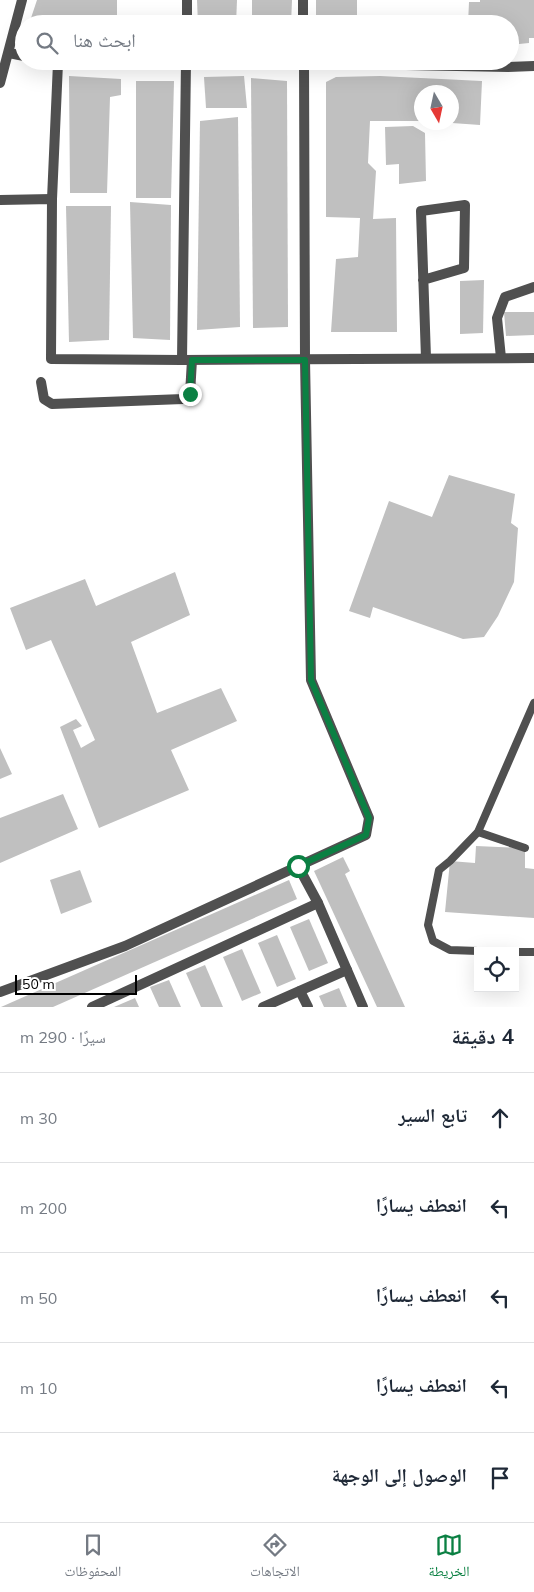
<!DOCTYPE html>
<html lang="ar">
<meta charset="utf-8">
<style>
body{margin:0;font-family:Mulish,"Noto Naskh Arabic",sans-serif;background:#f2f2f3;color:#1f2937;direction:rtl}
.controls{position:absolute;right:15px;bottom:15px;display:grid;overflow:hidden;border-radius:0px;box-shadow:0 5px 20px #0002}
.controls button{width:45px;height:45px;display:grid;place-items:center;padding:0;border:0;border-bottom:1px solid #e0e1e3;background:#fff;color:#1f2937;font:25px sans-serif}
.compass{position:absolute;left:414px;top:85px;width:45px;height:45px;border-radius:50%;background:#fff;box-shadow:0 5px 20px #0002;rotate:171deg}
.scale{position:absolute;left:15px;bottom:12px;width:122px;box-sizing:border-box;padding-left:5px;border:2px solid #000;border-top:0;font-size:14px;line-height:18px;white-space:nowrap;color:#000;-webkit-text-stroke:4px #fff;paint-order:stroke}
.stop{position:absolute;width:15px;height:15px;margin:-11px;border:4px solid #0b8043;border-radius:50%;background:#fff}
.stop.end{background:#0b8043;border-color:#fff;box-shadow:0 1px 5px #0008}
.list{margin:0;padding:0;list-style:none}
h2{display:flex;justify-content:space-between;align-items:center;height:65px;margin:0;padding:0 20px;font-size:21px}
h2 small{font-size:16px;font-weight:400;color:#747a83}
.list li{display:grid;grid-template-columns:32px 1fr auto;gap:15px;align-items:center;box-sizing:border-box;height:90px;padding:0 20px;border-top:1px solid #e0e1e3}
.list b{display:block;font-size:19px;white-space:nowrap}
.list em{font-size:16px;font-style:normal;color:#747a83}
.icon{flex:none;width:28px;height:28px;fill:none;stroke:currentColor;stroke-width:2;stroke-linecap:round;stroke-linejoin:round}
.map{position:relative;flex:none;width:534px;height:1007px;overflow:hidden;direction:ltr}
.search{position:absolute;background:#fff;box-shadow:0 5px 20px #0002;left:15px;right:15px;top:15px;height:55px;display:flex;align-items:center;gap:12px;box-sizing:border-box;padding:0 18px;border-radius:28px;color:#747a83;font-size:19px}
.sheet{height:515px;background:#fff}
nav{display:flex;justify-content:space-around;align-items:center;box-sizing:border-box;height:70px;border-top:1px solid #e0e1e3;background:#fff;font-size:14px;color:#747a83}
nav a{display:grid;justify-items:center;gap:2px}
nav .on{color:#0b8043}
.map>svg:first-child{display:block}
.building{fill:#c0c0c0}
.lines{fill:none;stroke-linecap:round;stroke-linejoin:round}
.service{stroke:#505050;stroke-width:8}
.minor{stroke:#505050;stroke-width:10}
.tertiary{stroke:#505050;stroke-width:10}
.route{stroke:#0b8043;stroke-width:6}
</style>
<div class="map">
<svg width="534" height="1007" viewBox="0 0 534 1007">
<rect width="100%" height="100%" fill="#fff"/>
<g class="building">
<polygon points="37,0 117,0 117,24 29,24"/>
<polygon points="197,0 237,0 236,24 198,24"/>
<polygon points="252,0 292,0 291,24 252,24"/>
<rect x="316" y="0" width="41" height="24"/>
<polygon points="480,0 534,0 534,38 529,38 529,43 519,44 517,36 510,36 510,24 468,24 469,2 480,2"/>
<polygon points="69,76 121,79 121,95 110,97 107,193 70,193"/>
<polygon points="244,76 247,108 206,108 204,77"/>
<polygon points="380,76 482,81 480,125 452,123 452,92 422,92 422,121 370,121 368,163 376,171 373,219 396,218 397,332 331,332 336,259 358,257 360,218 326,217 326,82 336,77"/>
<polygon points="251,78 287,81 288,327 253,328"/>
<polygon points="136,81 174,81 171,198 136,198"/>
<polygon points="238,117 240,327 197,330 200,121"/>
<polygon points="413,126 425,133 426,181 399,184 399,164 386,165 385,127"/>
<polygon points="130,202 171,205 170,340 133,338"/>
<polygon points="66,206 111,206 109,340 69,342"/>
<polygon points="484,280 483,333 460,334 460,281"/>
<polygon points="504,312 534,312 534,335 506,336"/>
<polygon points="449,475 515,494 511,523 518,528 514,582 498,616 484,637 463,639 373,607 370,618 349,611 389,501 432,517"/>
<polygon points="175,572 190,615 131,642 157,713 221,688 237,721 171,750 189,790 99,828 60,727 76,719 82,726 73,730 81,748 95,740 51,640 26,650 10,608 85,579 96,606"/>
<polygon points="0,748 12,774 0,779"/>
<polygon points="63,794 78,829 0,863 0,818"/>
<polygon points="476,846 525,848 525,868 534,869 534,918 445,912 450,861 475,863"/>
<polygon points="343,857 350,871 345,874 405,1007 377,1007 314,871"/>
<polygon points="80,870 92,902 61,914 50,880"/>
<polygon points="289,880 297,899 53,1007 1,1007"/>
<polygon points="309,919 328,963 309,971 290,927"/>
<polygon points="277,935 296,979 277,987 258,943"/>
<polygon points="242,949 261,993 242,1001 223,957"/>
<polygon points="205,965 223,1007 201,1007 186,973"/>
<polygon points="169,980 181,1007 159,1007 150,987"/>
<polygon points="339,988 347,1007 324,1007 319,996"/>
<polygon points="135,998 139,1007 114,1007"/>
</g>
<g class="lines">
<g class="service">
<polyline points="478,832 525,848"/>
<polyline points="478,951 450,950 433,941 428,925 439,870 450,861 478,832 534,703"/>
<polyline points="515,952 534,952"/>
</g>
<g class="minor">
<polyline points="303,0 303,24"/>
<polyline points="187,24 187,0"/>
<polyline points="9,53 24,56"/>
<polyline points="49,61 58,63 186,65 304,63 508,67 534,66"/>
<polyline points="0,83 22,0"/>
<polyline points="52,199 58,63"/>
<polyline points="423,280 464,268 465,205 421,211 426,358"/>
<polyline points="501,358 497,318 505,297 534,287"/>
<polyline points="182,360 186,61"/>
<polyline points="41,382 44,399 52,404 183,399 190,394 192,360"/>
<polyline points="298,866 318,903"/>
<polyline points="300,991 308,1007"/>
<polyline points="0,992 125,946 366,835 369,818 311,680 305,360 304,61"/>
<polyline points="92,1007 318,903 363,1007"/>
<polyline points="263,1007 347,970"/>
</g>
<polyline class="tertiary" points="0,200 52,199 51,359 182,360 534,358"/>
</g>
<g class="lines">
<polyline class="route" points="190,394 192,360 305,360 311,680 369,818 366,835 298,866"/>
</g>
</svg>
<div class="controls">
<button><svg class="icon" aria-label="locate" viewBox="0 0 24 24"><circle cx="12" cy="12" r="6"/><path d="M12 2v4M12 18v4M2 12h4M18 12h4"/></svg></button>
</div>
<svg class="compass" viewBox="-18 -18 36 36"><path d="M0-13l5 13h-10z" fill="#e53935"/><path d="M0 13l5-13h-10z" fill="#747a83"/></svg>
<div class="scale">50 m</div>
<div class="stop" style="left:298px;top:866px"></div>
<div class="stop end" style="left:190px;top:394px"></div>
<div class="search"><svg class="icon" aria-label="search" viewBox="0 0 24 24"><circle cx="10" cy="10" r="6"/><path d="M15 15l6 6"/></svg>ابحث هنا</div>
</div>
<section class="sheet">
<h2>4 دقيقة<small>سيرًا · 290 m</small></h2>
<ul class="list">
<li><svg class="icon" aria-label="ahead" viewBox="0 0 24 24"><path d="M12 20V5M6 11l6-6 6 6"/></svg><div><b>تابع السير</b></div><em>30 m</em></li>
<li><svg class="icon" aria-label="left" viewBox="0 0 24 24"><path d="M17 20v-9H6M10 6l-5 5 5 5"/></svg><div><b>انعطف يسارًا</b></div><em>200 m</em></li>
<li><svg class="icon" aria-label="left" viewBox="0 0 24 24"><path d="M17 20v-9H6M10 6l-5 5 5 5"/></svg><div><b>انعطف يسارًا</b></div><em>50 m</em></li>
<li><svg class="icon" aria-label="left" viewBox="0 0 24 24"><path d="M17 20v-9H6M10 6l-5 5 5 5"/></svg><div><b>انعطف يسارًا</b></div><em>10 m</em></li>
<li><svg class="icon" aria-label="arrive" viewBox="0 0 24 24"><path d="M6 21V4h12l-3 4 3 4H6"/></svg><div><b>الوصول إلى الوجهة</b></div></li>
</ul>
</section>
<nav>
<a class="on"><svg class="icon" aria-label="map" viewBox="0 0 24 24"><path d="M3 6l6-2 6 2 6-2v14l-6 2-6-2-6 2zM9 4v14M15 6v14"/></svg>الخريطة</a>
<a><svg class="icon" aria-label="directions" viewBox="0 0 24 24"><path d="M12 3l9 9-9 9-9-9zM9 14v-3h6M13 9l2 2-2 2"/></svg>الاتجاهات</a>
<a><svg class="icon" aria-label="saved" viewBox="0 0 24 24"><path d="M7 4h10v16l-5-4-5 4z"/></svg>المحفوظات</a>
</nav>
